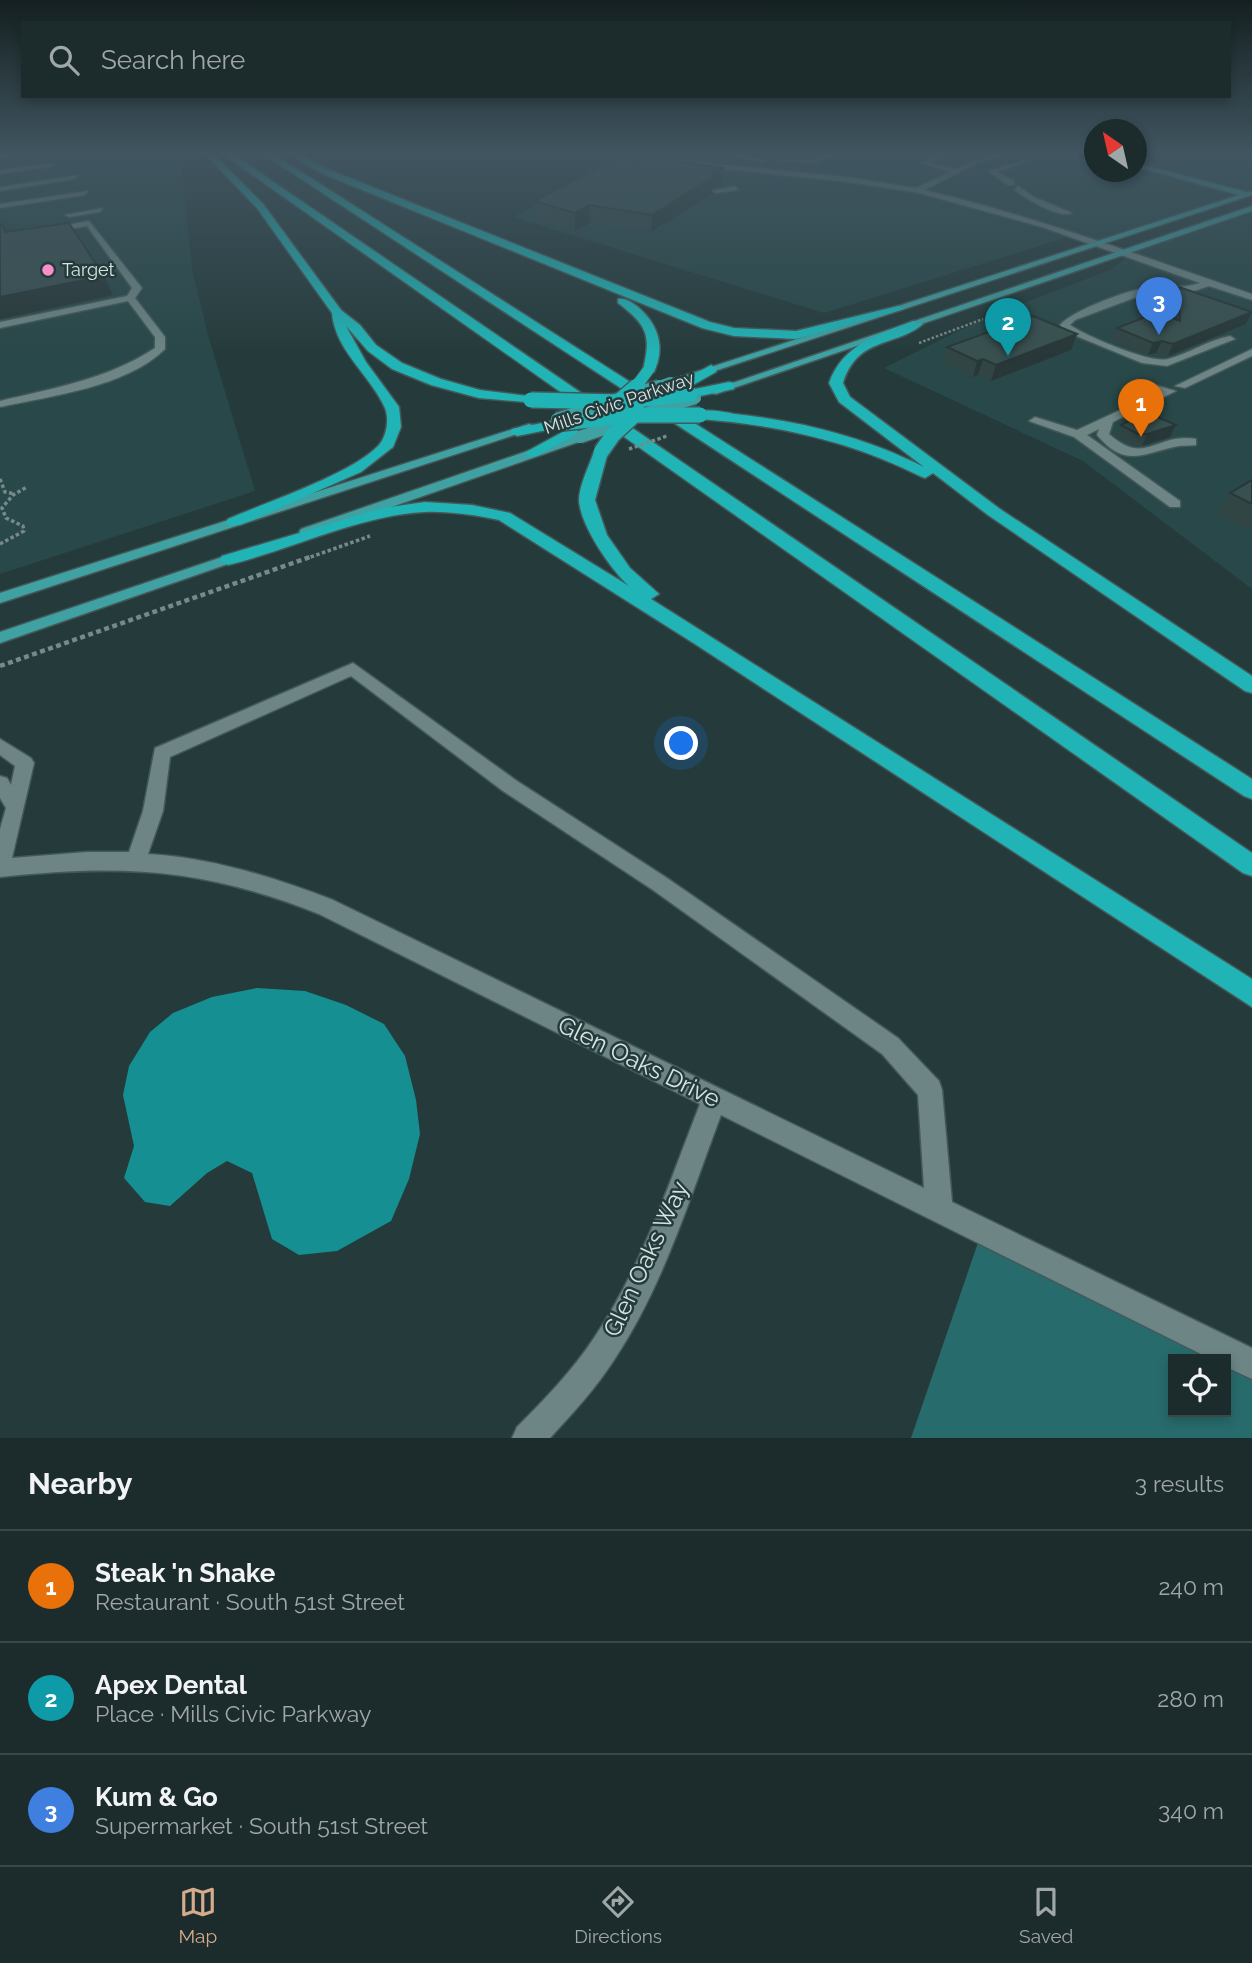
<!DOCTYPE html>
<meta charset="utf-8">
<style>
body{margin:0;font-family:Raleway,sans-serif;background:#293838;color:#f1f3f6}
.controls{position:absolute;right:21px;bottom:21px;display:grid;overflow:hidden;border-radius:0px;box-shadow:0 4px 10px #0003}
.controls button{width:63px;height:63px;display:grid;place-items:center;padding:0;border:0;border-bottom:2px solid #3a4848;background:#1c2c2c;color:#f1f3f6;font:35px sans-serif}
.compass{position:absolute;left:1084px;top:119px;width:63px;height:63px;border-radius:50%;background:#1c2c2c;box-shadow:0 4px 10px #0003;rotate:326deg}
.you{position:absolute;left:682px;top:744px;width:24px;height:24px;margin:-18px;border:5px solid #fff;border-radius:50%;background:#1a73e8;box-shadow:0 0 0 10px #1a73e833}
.badge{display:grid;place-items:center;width:46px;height:46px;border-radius:50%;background:#d6ab8b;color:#fff;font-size:23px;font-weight:700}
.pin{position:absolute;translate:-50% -58px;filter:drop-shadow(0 2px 4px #0008)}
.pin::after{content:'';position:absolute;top:37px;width:24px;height:21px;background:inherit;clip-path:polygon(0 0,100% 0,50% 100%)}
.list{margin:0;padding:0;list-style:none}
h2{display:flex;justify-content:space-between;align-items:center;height:91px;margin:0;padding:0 28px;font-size:30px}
h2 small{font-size:23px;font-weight:400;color:#a0a7a9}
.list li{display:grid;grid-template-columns:46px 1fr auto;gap:21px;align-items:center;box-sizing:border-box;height:112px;padding:0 28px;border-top:2px solid #3a4848}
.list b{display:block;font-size:26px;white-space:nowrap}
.list p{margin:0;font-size:23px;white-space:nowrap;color:#a0a7a9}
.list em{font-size:23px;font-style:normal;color:#a0a7a9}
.icon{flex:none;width:38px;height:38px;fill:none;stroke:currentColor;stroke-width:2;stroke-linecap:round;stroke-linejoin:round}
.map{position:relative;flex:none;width:1252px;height:1438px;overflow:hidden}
.search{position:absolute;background:#1c2c2c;box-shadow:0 4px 10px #0003;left:21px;right:21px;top:21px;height:77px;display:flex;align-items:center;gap:18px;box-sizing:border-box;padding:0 24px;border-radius:0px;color:#a0a7a9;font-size:26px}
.sheet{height:427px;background:#1c2c2c}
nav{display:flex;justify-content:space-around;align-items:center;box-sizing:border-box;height:98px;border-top:2px solid #3a4848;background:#1c2c2c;font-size:19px;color:#a0a7a9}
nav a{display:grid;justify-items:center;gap:4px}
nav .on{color:#d6ab8b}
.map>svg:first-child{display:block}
.built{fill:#294849}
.green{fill:#286b6c;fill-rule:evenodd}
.water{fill:#158f91}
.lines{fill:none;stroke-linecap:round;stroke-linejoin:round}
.minor-casing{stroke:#455858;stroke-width:3}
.major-casing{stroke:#455858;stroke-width:3}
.highway-casing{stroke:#455858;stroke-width:3}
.path-far3{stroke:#778989;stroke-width:2;stroke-dasharray:2.5 2;stroke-linecap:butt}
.path-far2{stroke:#778989;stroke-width:2.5;stroke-dasharray:2.5 2;stroke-linecap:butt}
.path-far1{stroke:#778989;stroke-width:3.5;stroke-dasharray:3.5 2.5;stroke-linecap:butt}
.path{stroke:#778989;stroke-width:4.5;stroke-dasharray:5 3.5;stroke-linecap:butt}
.minor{fill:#6d8585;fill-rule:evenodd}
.major{fill:#3fa1a2;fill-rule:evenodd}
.highway{fill:#21b4b6;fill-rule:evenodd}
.major-bridge-far1-casing{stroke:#455858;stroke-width:11;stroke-linecap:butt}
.major-bridge-casing{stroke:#455858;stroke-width:15;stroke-linecap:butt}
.highway-bridge-far1-casing{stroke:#455858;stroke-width:13;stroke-linecap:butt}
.highway-bridge-casing{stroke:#455858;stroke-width:18;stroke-linecap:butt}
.path-bridge{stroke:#778989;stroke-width:3.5;stroke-dasharray:3.5 2.5;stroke-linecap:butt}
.major-bridge-far1{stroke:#3fa1a2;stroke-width:10}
.major-bridge{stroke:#3fa1a2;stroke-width:12}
.highway-bridge-far1{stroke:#21b4b6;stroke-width:11}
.highway-bridge{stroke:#21b4b6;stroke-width:15}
.wall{fill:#314545}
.shaded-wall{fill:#283838}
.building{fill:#395050;stroke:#283838;stroke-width:2}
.poi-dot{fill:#f98fca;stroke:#253b3b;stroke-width:2.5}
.labels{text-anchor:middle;stroke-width:5;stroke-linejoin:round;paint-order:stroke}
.far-poi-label{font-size:18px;fill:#d6e3e3;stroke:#253b3b;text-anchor:start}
.far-street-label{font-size:18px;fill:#d6e3e3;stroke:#253b3b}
.near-street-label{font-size:24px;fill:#d6e3e3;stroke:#253b3b}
</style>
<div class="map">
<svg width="1252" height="1438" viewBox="0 0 1252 1438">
<rect width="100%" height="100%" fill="#253b3b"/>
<g class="built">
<polygon points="0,152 167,152 182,169 192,269 208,335 255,491 0,574"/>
<polygon points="635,152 1094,152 1094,172 1136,172 1137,152 1252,152 1252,193 1094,244 1071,236 824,313 513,217"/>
<polygon points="1252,208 1252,589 1083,461 884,368 989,316 1110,270 1129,256 1119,252"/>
</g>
<path class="green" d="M982 1231 1252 1364V1438H911ZM1173 1359H1226V1412H1173Z"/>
<polygon class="water" points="257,988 305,991 346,1005 384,1024 405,1056 416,1100 420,1134 409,1179 391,1221 337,1251 299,1255 272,1239 252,1173 227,1161 207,1173 170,1206 145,1202 124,1178 134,1146 123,1095 129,1066 150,1032 173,1013 212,997"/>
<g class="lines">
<defs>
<g id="minor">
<polygon points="15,152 32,152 0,159 0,155"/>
<path d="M632 152 705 163 848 177 916 188 950 172 921 163 945 152H955L931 163 956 169 974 161 1003 152H1015L978 163 924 190C1036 216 1143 257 1252 294V300L1209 286 1188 293 1142 295 1075 320 1070 325C1087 336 1150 364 1168 359 1190 353 1208 340 1230 336L1235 339 1167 366 1142 363 1064 331 1060 325C1072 311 1121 293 1140 289 1161 285 1180 290 1200 283L1042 227 919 193 848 182 705 167Z"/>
<polygon points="710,152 728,152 764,160 761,162"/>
<polygon points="831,152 840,152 817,163 771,160 816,159"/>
<polygon points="1032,158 1037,159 997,172 1014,181 1014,185 1008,185 988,171"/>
<polygon points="55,163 53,166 0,174 0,170"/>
<polygon points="78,175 75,179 0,191 0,187"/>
<polygon points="735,186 738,190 716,193 712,191"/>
<path d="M1018 186 1034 197 1072 213C1059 219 1026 199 1015 190Z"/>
<polygon points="88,191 85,195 0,208 0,204"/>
<polygon points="103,208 100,212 69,217 65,215"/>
<path d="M89 221 142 288 135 298 165 337V349C127 387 51 396 0 407V401C54 388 108 379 155 348V337L128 301 0 328V322L127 296 132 288 87 226 0 241V237Z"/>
<polygon points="1252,349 1252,356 1185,388 1175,386"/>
<path d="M1137 380 1176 391 1113 422 1109 434C1145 467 1157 432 1196 439V445C1189 446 1181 445 1174 447 1140 455 1124 467 1097 435L1099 429 1087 435 1180 501V507H1170L1074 437 1029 421 1035 417 1077 430 1159 392 1133 385 1131 383Z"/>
<path d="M353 663 517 781 667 878 898 1038 939 1081 942 1090 952 1202 1252 1348V1379L1226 1367V1359H1211L721 1115C690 1197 664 1285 614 1360 596 1388 573 1413 550 1438H512L517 1427C545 1399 572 1371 594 1338 642 1267 669 1183 700 1104L319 914C203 868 122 864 0 877V829L6 808 0 798V776L7 778 11 785 15 766 0 755V739L31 758 34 763 12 858 87 852H129L143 811 155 748ZM351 676 503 791 653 890 882 1054 918 1095 924 1188 333 900C273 877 213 858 148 854L163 811 170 757Z"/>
</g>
<g id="major">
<polygon points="1085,152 1094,152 1094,156 1086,153"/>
<polygon points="1136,163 1247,192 1252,191 1252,195 675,384 665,382 1239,195 1136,167"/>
<polygon points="1252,206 1252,211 716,394 706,392"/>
<polygon points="529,424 539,427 0,603 0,593"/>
<polygon points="580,433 586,437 584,440 311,535 306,536 299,532 301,529"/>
<polygon points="243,550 248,551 248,557 0,643 0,632"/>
</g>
<g id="highway">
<path d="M203 152H212L263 204 341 310 360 325 376 345 402 363 441 379 480 390 536 397V403L479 398 431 385 392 369 368 351 346 326 366 362 399 407 401 427 393 447 361 472 240 525H228L226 522 228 519C267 502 351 474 378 446 387 437 390 417 384 406 369 374 335 350 332 313L257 208Z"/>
<polygon points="220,152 230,152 1252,853 1252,876 1243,873"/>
<polygon points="260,152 270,152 1252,779 1252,799 1244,796"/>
<polygon points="285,152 296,152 327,169 710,322 734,328 796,331 898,306 904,309 796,339 734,336 702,328 321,173"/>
<path d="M618 299C626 298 631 302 638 307 658 324 666 347 654 372L649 373 643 369C652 335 646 324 618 303Z"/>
<path d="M913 321 923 324C894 348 858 336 843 383L850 397 1000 509 1252 676V693L1245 691 988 515 933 473 925 478 920 476C850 441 778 425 700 419L693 415C702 407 723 412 735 414 801 421 865 437 924 467L839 402 829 383C843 344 878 335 913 321Z"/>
<polygon points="711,365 717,369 716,372 684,390 674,390 672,387"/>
<polygon points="729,382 734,383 734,389 690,398 683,394 685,391"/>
<polygon points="562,419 569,423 567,426 517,436 510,432 512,429"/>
<polygon points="572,427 579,431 577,434 536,456 531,457 524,453"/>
<path d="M601 448 608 452 595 500 607 535 630 568 659 594 651 599 1252 979V1007L695 644 499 520C475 515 449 511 424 512 361 515 290 550 228 565L219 560 222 556 383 508 425 502 472 505 510 513 629 586C611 570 580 525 579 500 579 486 589 466 594 452Z"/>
</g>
</defs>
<use href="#minor" class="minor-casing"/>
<use href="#major" class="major-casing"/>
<use href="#highway" class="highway-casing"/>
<polyline class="path-far3" points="1061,152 1077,157"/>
<polyline class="path-far2" points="919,343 983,319"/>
<g class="path-far1">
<polyline points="0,479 5,492 15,494"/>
<polyline points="0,544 24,531 23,526 6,518 2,508 13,495 27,487"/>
<polyline points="305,559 370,536"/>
</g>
<polyline class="path" points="0,666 310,557"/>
<use href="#minor" class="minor"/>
<use href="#major" class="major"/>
<use href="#highway" class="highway"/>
<defs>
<polyline id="major-bridge-far1" points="654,388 671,382"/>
<g id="major-bridge">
<polyline points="645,414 695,398"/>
<polyline points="557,419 659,386"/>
<polyline points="580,437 627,421"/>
</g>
<polyline id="highway-bridge-far1" points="635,388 649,369"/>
<g id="highway-bridge">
<polyline points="531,400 619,402 690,394"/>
<polyline points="616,404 637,386"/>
<polyline points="562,423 635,415 700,415"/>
<polyline points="601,452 613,435 638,412"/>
</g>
</defs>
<use href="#major-bridge-far1" class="major-bridge-far1-casing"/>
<use href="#major-bridge" class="major-bridge-casing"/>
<use href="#highway-bridge-far1" class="highway-bridge-far1-casing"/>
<use href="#highway-bridge" class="highway-bridge-casing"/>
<polyline class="path-bridge" points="629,449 667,436"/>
<use href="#major-bridge-far1" class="major-bridge-far1"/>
<use href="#major-bridge" class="major-bridge"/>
<use href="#highway-bridge-far1" class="highway-bridge-far1"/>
<use href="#highway-bridge" class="highway-bridge"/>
</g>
<g class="wall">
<polygon points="893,152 922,152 921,159"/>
<polygon points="722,184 712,189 712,194 651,232 590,223 575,231 535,218 534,201"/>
<polygon points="1179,287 1252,312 1246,324 1168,356 1156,353 1148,355 1112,340 1117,328 1175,318 1174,298"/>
<polygon points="1077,334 1071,350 991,381 978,375 973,377 943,363 947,347"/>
<polygon points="1121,425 1170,437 1142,446 1133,445 1116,436"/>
<polygon points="1252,480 1252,532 1217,515 1230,493"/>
</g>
<g class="shaded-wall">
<polygon points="723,168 722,184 712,189 712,194 651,232 652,215 711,173"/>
<polygon points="589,205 590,223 575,231 575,213"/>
<polygon points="104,276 113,295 0,319 0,297"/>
<polygon points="1252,312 1246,324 1168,356 1173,344"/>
<polygon points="1077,334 1071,350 991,381 996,365"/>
<polygon points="1162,341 1156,353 1148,355 1153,343"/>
<polygon points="983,359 978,375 973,377 977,361"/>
<polygon points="1176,425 1170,437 1142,446 1147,434"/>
</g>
<g class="building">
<polygon points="652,157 723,168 711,173 713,177 652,215 589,205 575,213 534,201 615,159 640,163"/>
<polygon points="69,223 104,276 0,297 0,224 1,224 6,232"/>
<polygon points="1179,287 1252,312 1173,344 1162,341 1153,343 1117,328 1158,312 1180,321"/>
<polygon points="1033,316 1077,334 996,365 983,359 977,361 947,347"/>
<polygon points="1146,412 1176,425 1147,434 1138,434 1121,425"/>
<polygon points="1252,480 1252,504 1230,493"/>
</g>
<linearGradient id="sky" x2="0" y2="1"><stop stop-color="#142020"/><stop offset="0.43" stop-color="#405560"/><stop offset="1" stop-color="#405560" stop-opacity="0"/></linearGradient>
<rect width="1252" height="354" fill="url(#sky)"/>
<circle class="poi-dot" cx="48" cy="270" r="7"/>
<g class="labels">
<g class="far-poi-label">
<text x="62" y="276">Target</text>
</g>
<g class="far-street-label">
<text transform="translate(619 403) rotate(-19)" y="6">Mills Civic Parkway</text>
</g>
<g class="near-street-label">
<text transform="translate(639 1062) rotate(26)" y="8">Glen Oaks Drive</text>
<text transform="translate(646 1259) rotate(-65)" y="8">Glen Oaks Way</text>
</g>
</g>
</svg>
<div class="controls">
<button><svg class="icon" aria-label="locate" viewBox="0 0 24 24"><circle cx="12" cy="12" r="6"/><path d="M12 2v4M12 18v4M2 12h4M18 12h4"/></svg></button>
</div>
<svg class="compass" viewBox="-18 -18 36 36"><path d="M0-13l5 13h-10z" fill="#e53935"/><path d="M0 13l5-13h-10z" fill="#a0a7a9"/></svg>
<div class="you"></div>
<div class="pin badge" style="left:1141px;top:437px;background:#e8710a">1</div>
<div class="pin badge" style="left:1008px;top:356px;background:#0f9aa8">2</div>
<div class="pin badge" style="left:1159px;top:335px;background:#3f7fe0">3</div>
<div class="search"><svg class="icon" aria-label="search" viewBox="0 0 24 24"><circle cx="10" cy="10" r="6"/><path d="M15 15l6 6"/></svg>Search here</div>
</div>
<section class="sheet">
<h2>Nearby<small>3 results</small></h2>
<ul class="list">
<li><span class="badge" style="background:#e8710a">1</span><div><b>Steak 'n Shake</b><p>Restaurant · South 51st Street</p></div><em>240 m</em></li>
<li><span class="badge" style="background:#0f9aa8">2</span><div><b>Apex Dental</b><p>Place · Mills Civic Parkway</p></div><em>280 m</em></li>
<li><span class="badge" style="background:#3f7fe0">3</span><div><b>Kum &amp; Go</b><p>Supermarket · South 51st Street</p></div><em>340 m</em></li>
</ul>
</section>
<nav>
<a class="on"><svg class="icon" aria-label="map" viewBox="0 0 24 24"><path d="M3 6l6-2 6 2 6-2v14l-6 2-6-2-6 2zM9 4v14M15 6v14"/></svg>Map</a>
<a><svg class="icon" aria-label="directions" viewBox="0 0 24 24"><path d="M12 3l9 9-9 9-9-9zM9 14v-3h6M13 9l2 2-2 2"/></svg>Directions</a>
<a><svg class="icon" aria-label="saved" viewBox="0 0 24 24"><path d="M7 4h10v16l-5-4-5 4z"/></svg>Saved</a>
</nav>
